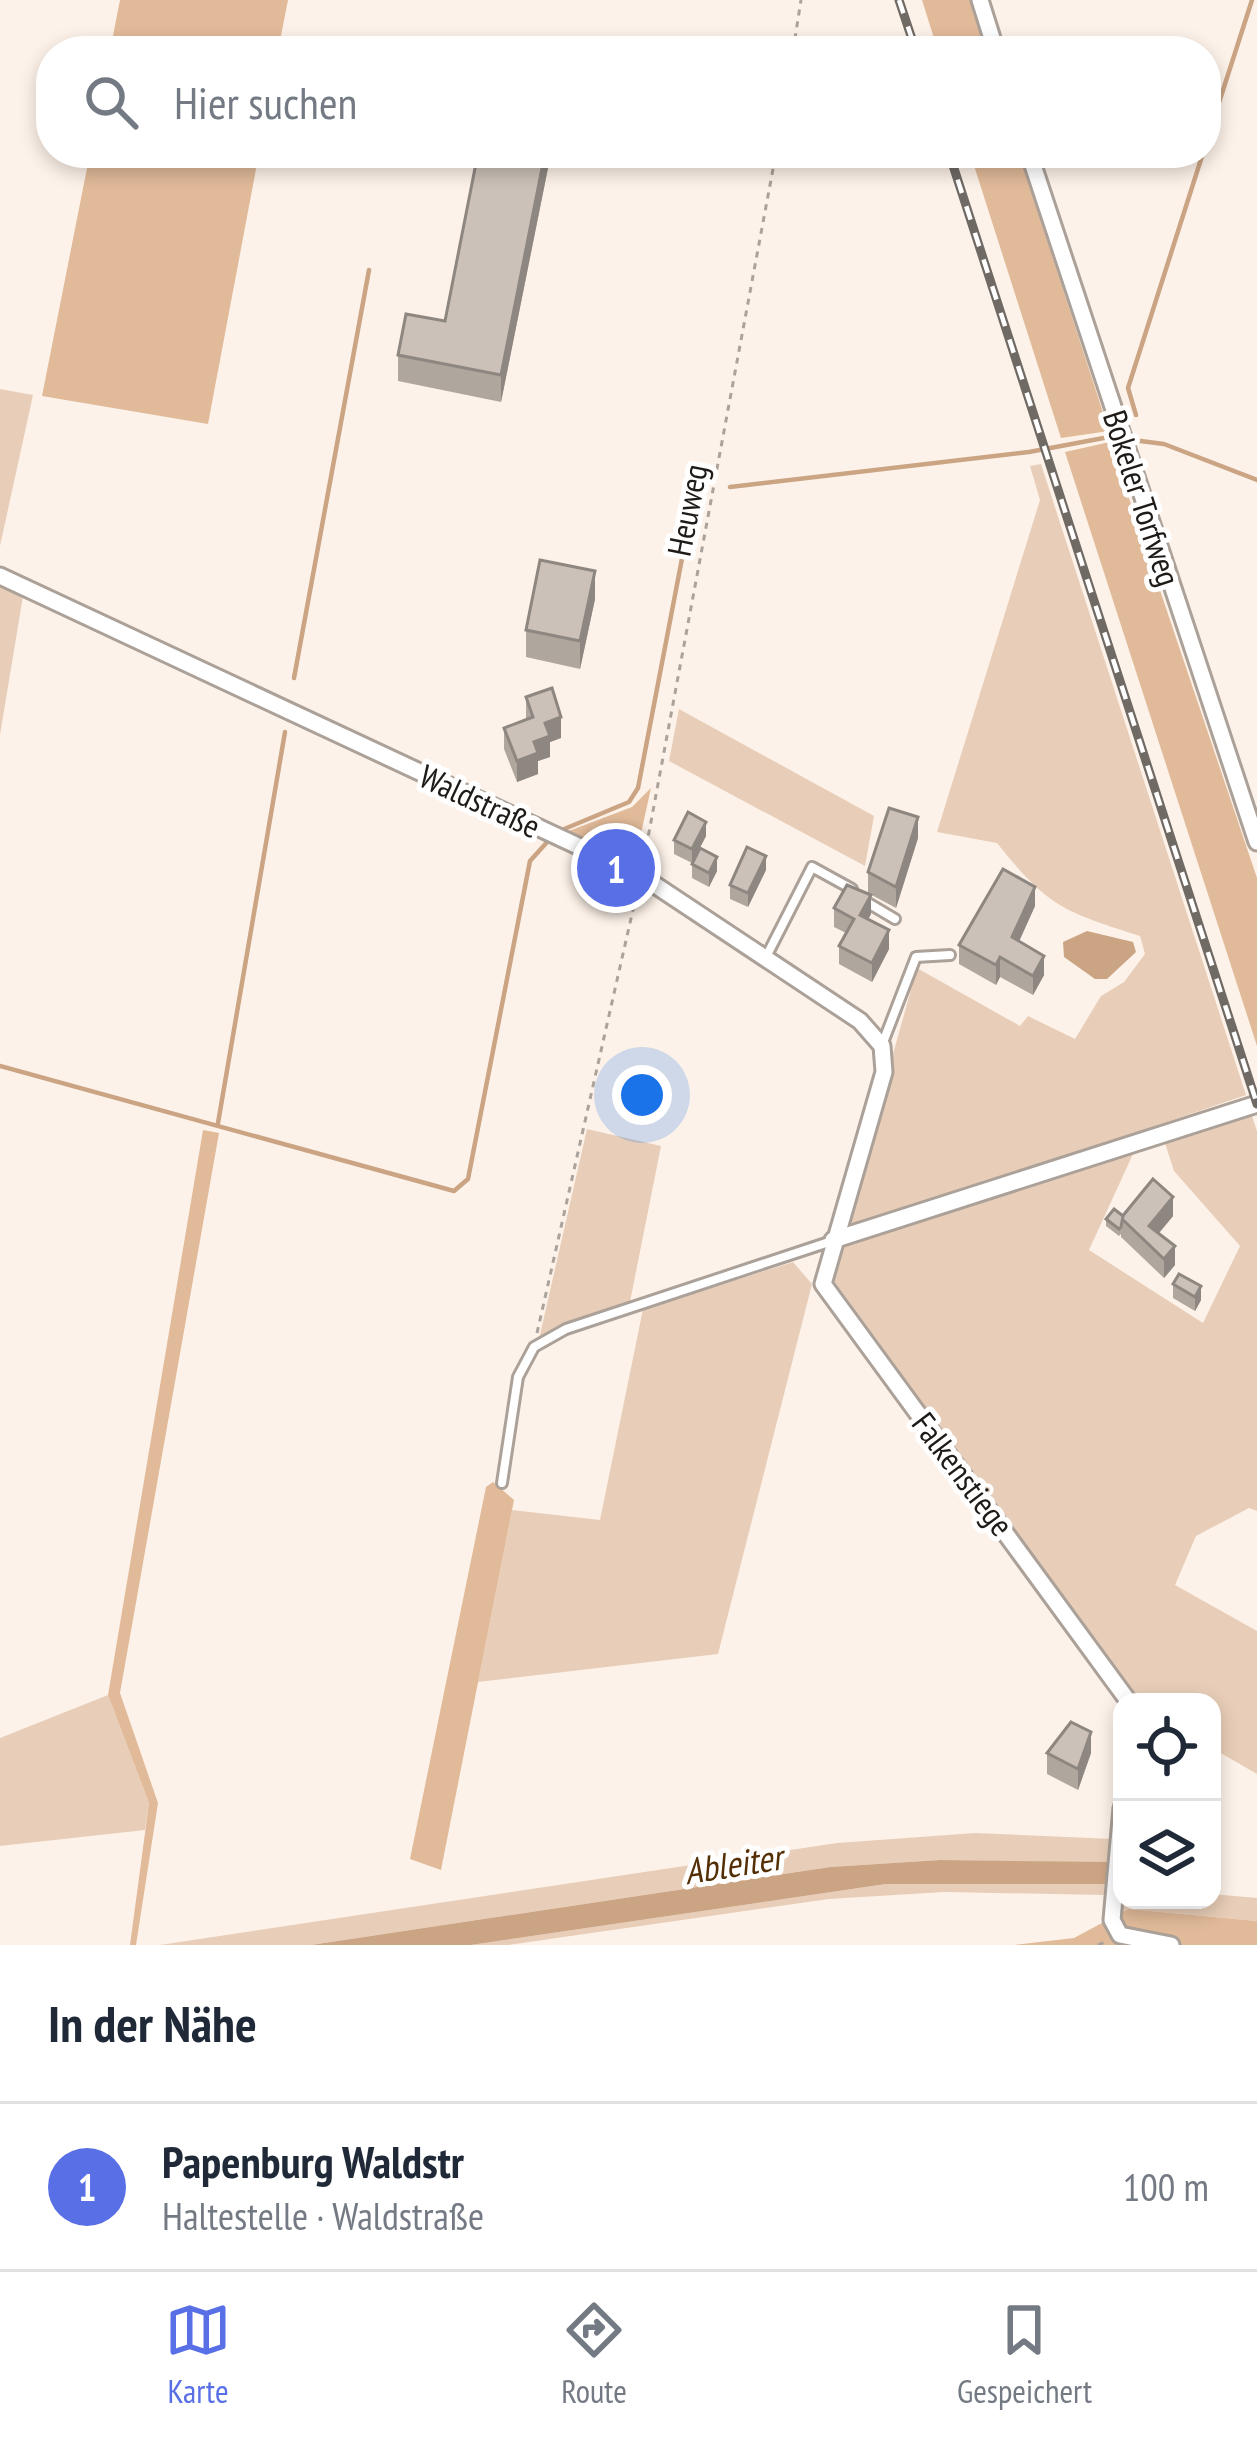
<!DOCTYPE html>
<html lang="de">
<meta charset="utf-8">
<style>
body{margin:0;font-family:"PT Sans Narrow",sans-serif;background:#f2f2f3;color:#1f2937}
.controls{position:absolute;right:36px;bottom:36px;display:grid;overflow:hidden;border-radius:24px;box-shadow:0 6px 18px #0003}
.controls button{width:108px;height:108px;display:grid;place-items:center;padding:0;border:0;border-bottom:3px solid #e0e1e3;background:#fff;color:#1f2937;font:60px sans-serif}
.you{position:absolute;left:642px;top:1095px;width:42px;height:42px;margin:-30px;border:9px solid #fff;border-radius:50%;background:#1a73e8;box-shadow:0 0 0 18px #1a73e833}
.badge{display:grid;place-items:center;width:78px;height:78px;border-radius:50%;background:#586fe5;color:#fff;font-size:39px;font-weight:700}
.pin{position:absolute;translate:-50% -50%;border:6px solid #fff;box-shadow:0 3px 12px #0006}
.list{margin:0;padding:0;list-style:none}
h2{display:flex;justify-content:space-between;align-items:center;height:156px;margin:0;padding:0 48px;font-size:51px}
h2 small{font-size:39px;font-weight:400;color:#747a83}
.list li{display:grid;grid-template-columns:78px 1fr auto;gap:36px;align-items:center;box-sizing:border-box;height:168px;padding:0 48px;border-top:3px solid #e0e1e3}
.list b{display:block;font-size:45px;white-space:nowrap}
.list p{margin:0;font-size:39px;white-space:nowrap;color:#747a83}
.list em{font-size:39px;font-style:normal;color:#747a83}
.icon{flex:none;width:66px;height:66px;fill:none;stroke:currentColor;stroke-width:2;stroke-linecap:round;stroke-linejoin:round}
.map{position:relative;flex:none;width:1257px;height:1945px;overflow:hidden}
.search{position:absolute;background:#fff;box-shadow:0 6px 18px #0003;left:36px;right:36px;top:36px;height:132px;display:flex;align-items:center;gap:30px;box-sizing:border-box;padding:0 42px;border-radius:48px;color:#747a83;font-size:45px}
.sheet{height:324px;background:#fff}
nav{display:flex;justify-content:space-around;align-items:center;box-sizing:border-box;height:168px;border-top:3px solid #e0e1e3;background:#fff;font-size:33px;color:#747a83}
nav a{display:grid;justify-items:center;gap:6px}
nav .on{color:#586fe5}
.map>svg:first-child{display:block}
.green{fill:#e8ceb8}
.forest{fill:#e1ba99}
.water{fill:#cba484}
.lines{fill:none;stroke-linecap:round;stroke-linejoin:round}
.stream{stroke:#cba484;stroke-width:4.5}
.service-casing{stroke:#aba199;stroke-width:14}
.minor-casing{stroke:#aba199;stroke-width:21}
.path{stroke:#aaa29b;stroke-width:3;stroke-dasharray:6 6;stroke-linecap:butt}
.service{stroke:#fff;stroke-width:8}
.minor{stroke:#fff;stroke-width:15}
.rail-casing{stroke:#706a65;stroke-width:9}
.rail{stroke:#fff;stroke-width:4.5;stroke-dasharray:14;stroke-linecap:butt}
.wall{fill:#afa69e}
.shaded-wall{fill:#8e8781}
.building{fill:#cbc1b8;stroke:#8e8781;stroke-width:3}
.labels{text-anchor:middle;stroke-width:10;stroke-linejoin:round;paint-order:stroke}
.street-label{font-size:33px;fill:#1e1a17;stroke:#fff}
.water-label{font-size:36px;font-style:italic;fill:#542f06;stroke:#fff}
</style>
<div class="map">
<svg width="1257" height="1945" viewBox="0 0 1257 1945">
<rect width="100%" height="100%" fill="#fdf2e9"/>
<g class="green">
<polygon points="0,389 33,395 0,546"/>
<path d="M1041 464 1246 1095 858 1227 847 1219 917 968 1020 1026 1028 1016 1075 1039 1101 996 1124 982 1145 954 1140 936C1063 911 1048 907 997 843L937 832 1040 500 1030 466Z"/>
<polygon points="0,583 24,590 0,735"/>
<polygon points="679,709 874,816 865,866 669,761"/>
<polygon points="1251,1113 1257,1131 1257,1511 1249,1508 1196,1536 1175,1585 1257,1631 1257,1774 1212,1748 1212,1702 1136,1702 1130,1687 829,1281 840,1245 1133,1154 1089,1250 1203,1323 1240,1246 1174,1171 1165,1143"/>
<polygon points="587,1129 661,1146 630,1302 539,1339"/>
<polygon points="793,1262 812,1284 718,1654 478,1682 512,1510 600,1520 643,1309"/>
<polygon points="108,1695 149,1803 145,1830 0,1846 0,1738"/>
<polygon points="975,1833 1113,1839 1110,1917 1102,1921 1104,1895 944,1892 829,1899 508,1945 471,1945 886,1884 1105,1884 1108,1863 940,1860 830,1867 311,1945 160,1945 837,1843"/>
<polygon points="1122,1857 1122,1900 1212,1900 1212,1894 1257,1898 1257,1921 1128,1909 1117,1914"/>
</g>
<g class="forest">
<polygon points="120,0 288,0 278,51 110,51"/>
<polygon points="922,0 970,0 986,51 938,51"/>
<polygon points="90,153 259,153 208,424 42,396"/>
<polygon points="970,153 1019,153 1109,431 1061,438"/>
<polygon points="1110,442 1257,878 1257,1046 1065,452"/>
<polygon points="651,788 634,865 566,832 632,807"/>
<polygon points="203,1130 219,1133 120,1693 158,1803 136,1945 130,1945 149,1803 108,1695"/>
<polygon points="493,1482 514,1500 441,1870 410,1859 486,1487"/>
<polygon points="1128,1909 1257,1921 1257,1945 1014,1945 1074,1938"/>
</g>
<g class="water">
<polygon points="1087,931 1133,942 1136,952 1107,979 1095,979 1064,957 1063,942"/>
<polygon points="940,1860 1108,1862 1106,1884 886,1884 471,1945 311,1945 830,1867"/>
</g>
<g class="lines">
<g class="stream">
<polyline points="1206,143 1252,0"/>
<polyline points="1136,415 1128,388 1203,153"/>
<polyline points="730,487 1029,452 1109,437 1164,444 1257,480"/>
<polyline points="294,678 369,270"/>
<polyline points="557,832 629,802 638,788 694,496 702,490"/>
<polyline points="0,1066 454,1191 468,1179 530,861 549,840"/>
<polyline points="218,1123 285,732"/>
</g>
<defs>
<g id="service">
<polyline points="868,903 895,919"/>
<polyline points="766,957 812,867 852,889"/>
<polyline points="882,1045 916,957 950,955"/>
<polyline points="502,1483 518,1377 534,1347 566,1329 832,1241"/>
</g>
<g id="minor">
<polyline points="980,0 996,51"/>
<polyline points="1029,153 1257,842"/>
<polyline points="0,576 640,875 860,1021 882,1046 884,1072 823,1284 1129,1702"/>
<polyline points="833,1240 1257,1104"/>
<polyline points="1122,1808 1112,1920 1120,1935 1171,1945"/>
</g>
</defs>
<use href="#service" class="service-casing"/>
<use href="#minor" class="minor-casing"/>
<g class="path">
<polyline points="793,51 801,0"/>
<polyline points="644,859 776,153"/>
<polyline points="537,1333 637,892"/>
<polyline points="1098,1945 1107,1941"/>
</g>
<use href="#service" class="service"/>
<use href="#minor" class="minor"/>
<defs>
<g id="rail">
<polyline points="899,0 916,51"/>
<polyline points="949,153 1257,1104"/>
</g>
</defs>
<use href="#rail" class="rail-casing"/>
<use href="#rail" class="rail"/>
</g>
<g class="wall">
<polygon points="478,153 551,153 501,402 398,381 398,355 445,321"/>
<polygon points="595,599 580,669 526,657 526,630"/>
<polygon points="526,697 561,738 550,742 550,757 538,761 538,774 517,782 504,749 504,728 526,719"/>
<polygon points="706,836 692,863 674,854 674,840"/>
<polygon points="918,838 896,908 868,893 868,872"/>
<polygon points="692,864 717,871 709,887 692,878"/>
<polygon points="766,870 748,907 730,899 730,885"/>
<polygon points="1035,906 1019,941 1044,975 1033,995 1000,977 996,985 959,964 959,945"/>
<polygon points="834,908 871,914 868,919 889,949 872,982 839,964 839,946 846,933 834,927"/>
<polygon points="1123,1216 1173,1216 1159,1233 1175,1265 1164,1278 1121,1237 1121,1234 1119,1236 1106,1226 1106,1219"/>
<polygon points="1173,1284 1201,1300 1195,1311 1173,1298"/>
<polygon points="1047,1753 1091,1753 1078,1790 1047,1774"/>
</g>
<g class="shaded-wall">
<polygon points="545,153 551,153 501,402 501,375"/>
<polygon points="595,571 595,599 580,669 580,641"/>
<polygon points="561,717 561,738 550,742 550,757 538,761 538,774 517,782 517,761 534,742 545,723"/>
<polygon points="918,817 918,838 896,908 896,887"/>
<polygon points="706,822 706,836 692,863 692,849"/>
<polygon points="766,856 766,870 748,907 748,893"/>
<polygon points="717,857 717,871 709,887 709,873"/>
<polygon points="1035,887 1035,906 1012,957 1012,937"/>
<polygon points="871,895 871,914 860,934 860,915"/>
<polygon points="889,930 889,949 872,982 872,963"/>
<polygon points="1044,956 1044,975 1033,995 1033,976"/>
<polygon points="1000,957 1000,977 996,985 996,965"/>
<polygon points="1173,1197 1173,1216 1149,1245 1149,1226"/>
<polygon points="1175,1246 1175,1265 1164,1278 1164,1259"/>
<polygon points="1201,1286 1201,1300 1195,1311 1195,1297"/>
<polygon points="1091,1732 1091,1753 1078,1790 1078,1769"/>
</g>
<g class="building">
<polygon points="478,153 545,153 501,375 398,355 406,314 445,321"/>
<polygon points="540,560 595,571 580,641 526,630"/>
<polygon points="552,688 561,717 545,723 550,736 534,742 538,753 517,761 504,728 533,717 526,697"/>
<polygon points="889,808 918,817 896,887 868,872"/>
<polygon points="688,812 706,822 692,849 674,840"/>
<polygon points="747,847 766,856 748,893 730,885"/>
<polygon points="700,848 717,857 709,873 692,864"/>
<polygon points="1003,869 1035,887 1012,937 1044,956 1033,976 1000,957 996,965 959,945"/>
<polygon points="847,885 871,895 860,915 889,930 872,963 839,946 854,919 834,908"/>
<polygon points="1153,1179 1173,1197 1149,1226 1175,1246 1164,1259 1121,1218"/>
<polygon points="1114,1209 1123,1216 1121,1227 1119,1229 1106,1219"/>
<polygon points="1179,1274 1201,1286 1195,1297 1173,1284"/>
<polygon points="1071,1722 1091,1732 1078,1769 1047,1753"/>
</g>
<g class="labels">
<g class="street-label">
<text transform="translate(1142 498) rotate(72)" y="12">Bokeler Torfweg</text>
<text transform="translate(687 510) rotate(-79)" y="12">Heuweg</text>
<text transform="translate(480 801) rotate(25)" y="12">Waldstraße</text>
<text transform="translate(963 1474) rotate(53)" y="12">Falkenstiege</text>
</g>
<g class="water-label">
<text transform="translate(733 1864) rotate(-9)" y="13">Ableiter</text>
</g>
</g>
</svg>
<div class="controls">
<button><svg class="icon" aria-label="locate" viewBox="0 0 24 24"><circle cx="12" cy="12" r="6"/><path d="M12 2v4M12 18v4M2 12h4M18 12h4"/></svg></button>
<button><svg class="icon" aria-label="layers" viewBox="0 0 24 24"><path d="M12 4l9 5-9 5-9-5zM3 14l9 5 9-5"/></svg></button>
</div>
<div class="you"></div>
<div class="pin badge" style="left:616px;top:868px">1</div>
<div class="search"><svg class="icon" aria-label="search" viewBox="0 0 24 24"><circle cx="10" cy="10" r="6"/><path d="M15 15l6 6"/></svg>Hier suchen</div>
</div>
<section class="sheet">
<h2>In der Nähe<small></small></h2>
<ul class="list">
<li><span class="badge">1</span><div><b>Papenburg Waldstr</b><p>Haltestelle · Waldstraße</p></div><em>100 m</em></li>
</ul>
</section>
<nav>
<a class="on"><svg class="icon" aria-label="map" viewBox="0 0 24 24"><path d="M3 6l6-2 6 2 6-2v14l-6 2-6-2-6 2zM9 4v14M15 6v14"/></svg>Karte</a>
<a><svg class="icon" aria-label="directions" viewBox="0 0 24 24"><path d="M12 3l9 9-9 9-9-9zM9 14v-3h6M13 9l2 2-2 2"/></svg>Route</a>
<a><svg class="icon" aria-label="saved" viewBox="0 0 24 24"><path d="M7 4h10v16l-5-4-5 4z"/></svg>Gespeichert</a>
</nav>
